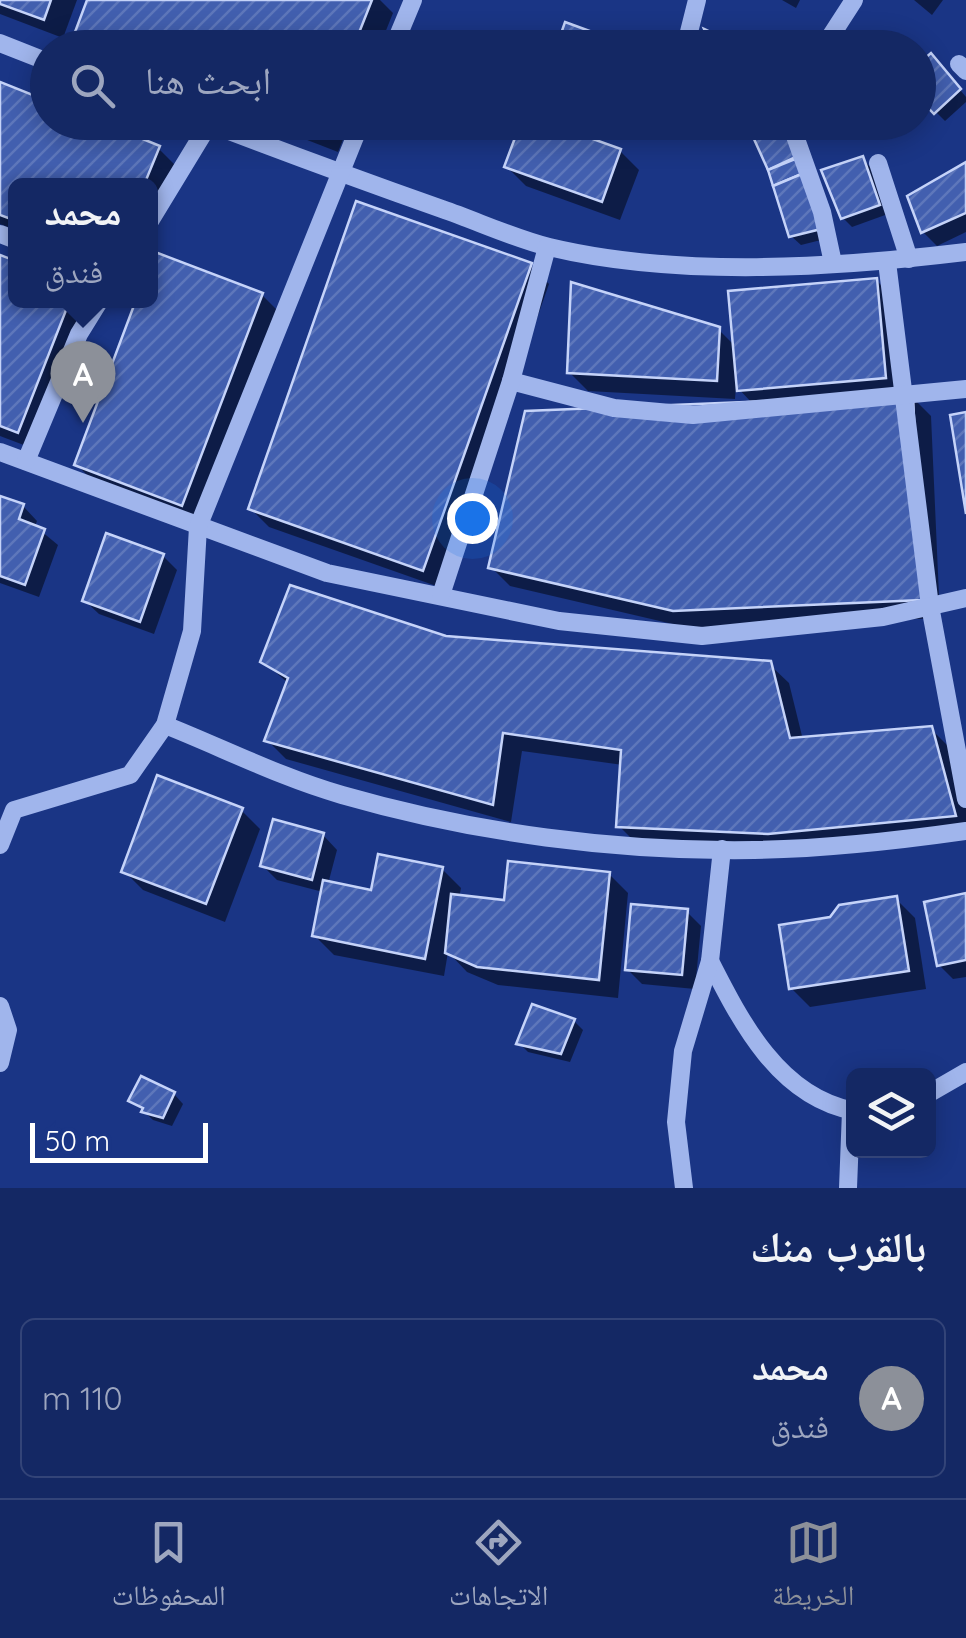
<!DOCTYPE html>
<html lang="ar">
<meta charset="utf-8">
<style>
body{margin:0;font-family:Quicksand,"Noto Naskh Arabic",sans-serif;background:#1d306a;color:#f1f3f6;direction:rtl}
.controls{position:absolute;right:30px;bottom:30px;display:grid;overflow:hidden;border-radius:15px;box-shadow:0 5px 25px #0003}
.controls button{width:90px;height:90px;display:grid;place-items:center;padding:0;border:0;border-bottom:2px solid #334478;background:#142864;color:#f1f3f6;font:50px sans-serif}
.scale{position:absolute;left:30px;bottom:25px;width:178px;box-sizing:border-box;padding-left:10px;border:5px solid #fff;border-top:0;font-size:28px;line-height:35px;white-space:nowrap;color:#fff;-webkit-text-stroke:8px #1a3585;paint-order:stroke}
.you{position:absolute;left:472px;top:518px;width:35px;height:35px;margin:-25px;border:8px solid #fff;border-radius:50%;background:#1a73e8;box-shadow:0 0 0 15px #1a73e833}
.badge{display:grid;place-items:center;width:65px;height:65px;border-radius:50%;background:#8c9099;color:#fff;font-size:32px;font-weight:700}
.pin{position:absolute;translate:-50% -82px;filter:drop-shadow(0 2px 5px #0008)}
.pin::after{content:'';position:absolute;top:52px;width:35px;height:30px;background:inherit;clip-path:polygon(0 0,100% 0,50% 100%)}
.popup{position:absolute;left:8px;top:178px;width:150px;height:130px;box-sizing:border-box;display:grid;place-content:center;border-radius:15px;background:#142864;filter:drop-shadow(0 2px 8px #0005);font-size:32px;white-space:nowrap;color:#9da6bf}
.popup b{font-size:38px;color:#f1f3f6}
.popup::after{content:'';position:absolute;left:50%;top:100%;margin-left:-20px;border:20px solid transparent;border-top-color:#142864}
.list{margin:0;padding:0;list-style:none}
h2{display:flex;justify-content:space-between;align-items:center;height:130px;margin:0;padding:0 40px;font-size:42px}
h2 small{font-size:32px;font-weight:400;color:#9da6bf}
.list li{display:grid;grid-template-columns:65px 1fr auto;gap:30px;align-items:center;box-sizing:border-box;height:160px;margin:0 20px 20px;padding:0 20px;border:2px solid #334478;border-radius:15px}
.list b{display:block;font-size:38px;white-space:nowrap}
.list p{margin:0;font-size:32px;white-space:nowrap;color:#9da6bf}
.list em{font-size:32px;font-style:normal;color:#9da6bf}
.icon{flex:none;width:55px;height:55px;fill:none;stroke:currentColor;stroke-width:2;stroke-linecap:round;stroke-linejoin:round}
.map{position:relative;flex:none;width:966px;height:1188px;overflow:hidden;direction:ltr}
.search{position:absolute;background:#142864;box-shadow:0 5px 25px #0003;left:30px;right:30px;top:30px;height:110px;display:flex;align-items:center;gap:25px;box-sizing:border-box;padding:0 35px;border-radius:55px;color:#9da6bf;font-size:38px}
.sheet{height:310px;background:#142864}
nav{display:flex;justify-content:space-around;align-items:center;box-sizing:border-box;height:140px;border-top:2px solid #334478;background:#142864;font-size:28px;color:#9da6bf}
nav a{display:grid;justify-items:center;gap:5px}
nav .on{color:#8c9099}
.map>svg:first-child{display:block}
.shadow{fill:#0007}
.building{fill:url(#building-hatch);stroke:#c5d3f9;stroke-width:2.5}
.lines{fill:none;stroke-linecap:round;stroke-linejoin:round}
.minor{stroke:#a0b5ec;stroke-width:18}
</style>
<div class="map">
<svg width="966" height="1188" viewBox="0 0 966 1188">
<defs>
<pattern id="building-hatch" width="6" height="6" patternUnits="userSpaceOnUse" patternTransform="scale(2.5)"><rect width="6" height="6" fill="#425faf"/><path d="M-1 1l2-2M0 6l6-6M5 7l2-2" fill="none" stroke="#5e77bb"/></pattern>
</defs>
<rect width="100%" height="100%" fill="#1a3585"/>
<g class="shadow">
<polygon points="0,0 77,0 63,38 0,14"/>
<polygon points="90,0 380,0 393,13 379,48 83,48 75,39"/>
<polygon points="782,0 800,0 796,8"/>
<polygon points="914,0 943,0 932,15"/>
<polygon points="940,66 966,97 966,102 945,121 918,94"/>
<polygon points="0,84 48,122 158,148 177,167 150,233 150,185 16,185 16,230 0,224"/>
<polygon points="261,122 350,122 338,152"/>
<polygon points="514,122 589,122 584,138 620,151 639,170 620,220 526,186 507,167 521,129"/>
<polygon points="749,122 784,122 829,238 801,245 791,236 771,170 757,141 762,140"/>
<polygon points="862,158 871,168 888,214 852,227 843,218"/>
<polygon points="966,165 966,232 937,246 923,232"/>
<polygon points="0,258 16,300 88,300 94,306 37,450 0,436"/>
<polygon points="530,265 549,284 442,588 269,527 250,508"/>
<polygon points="876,280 895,299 912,397 931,416 940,618 694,629 510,586 491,567 753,404 736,386 735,399 588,391 569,372 719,330 736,347"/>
<polygon points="262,295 281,314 202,523 95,483 76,464"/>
<polygon points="0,498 23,506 37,521 35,526 58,545 39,597 0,583"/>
<polygon points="163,556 177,570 154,634 99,614 84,600"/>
<polygon points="445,639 769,664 789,683 803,740 931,729 950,748 966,806 966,835 788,852 638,845 619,826 623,765 522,751 511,822 286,759 267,740 289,684 263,661"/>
<polygon points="241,810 260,829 225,922 143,890 124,871"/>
<polygon points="323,835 337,850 328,884 373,893 442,869 461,888 459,898 506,902 609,874 628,893 618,998 498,985 467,972 448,952 444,976 334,955 315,936 323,892 277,880 263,866"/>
<polygon points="966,896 966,977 953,979 939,965"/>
<polygon points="896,899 915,918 926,989 810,1007 791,988"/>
<polygon points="686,911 701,926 695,989 642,984 627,969"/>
<polygon points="574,1021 583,1030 570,1062 528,1052 519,1043"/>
<polygon points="174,1094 183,1104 172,1126 153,1120 132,1100"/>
</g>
<g class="building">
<polygon points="0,0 51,0 44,20 0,4"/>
<polygon points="87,0 372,0 353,48 92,48 72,40"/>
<polygon points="565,22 636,48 556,48"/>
<polygon points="704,29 744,48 712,48"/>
<polygon points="931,53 961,89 934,114 918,97 918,64"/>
<polygon points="0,82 48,101 48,122 101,122 160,146 144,185 16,185 16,221 0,215"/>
<polygon points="286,122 324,122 319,135"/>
<polygon points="521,122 564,122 562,128 621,149 602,202 504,167"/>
<polygon points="787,130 798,156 768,170 754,139"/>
<polygon points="863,156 880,205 841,219 821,170"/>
<polygon points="795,159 804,173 773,186 768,170"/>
<polygon points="966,162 966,213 921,233 907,196"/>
<polygon points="804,173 821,229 789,237 773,186"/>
<polygon points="356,201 532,263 423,571 248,509"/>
<polygon points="155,252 263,293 182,506 74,465 136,300 150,300 150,263"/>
<polygon points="0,255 16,261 16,300 70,300 18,433 0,426"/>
<polygon points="877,278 886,378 737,391 728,291"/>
<polygon points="571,282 720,327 717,381 567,373"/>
<polygon points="913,395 922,600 673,611 488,568 525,411"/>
<polygon points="966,412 966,514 950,415"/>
<polygon points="0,496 24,504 19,519 45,529 25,585 0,576"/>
<polygon points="106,533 164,554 140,622 82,601"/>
<polygon points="290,585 446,636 771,661 790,738 932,726 956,816 768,834 616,827 621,750 503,733 493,805 264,741 288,678 260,662"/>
<polygon points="157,775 243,808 206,904 121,872"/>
<polygon points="273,819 324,833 312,880 260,866"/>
<polygon points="378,854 443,867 425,959 312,936 323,880 371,890"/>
<polygon points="508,861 610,872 599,980 477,967 445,953 451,894 504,900"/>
<polygon points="966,893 966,960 937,966 924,902"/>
<polygon points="897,896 909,971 789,989 779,925 830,917 839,905"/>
<polygon points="631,904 688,909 682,975 625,970"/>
<polygon points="532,1004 575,1019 561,1054 516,1044"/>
<polygon points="141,1076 175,1092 163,1118 141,1112 143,1108 128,1101"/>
</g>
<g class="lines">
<g class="minor">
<polyline points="0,43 48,62"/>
<polyline points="393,48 413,0"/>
<polyline points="690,48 689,32 697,0"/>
<polyline points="823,48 854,0"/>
<polyline points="959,64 966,71"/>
<path d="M206 122C284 152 363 181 442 209 477 221 513 238 549 247 678 278 835 268 966 252"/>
<polyline points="790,122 822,212 833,263"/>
<polyline points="878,163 909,259"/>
<polyline points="150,221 209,124"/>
<polyline points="0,234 16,240"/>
<polyline points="887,262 930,606 966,799"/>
<polyline points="511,381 614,408 693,415 966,389"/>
<polyline points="0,452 327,573 559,621 702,636 883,617 966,598"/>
<polyline points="26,461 79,334 100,300"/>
<polyline points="441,595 511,381 547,247"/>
<path d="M165 725C223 748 282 778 342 795 474 833 617 852 754 850 825 849 896 841 966 831"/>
<polyline points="0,845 14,810 130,775 165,725 192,631 198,527 361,122"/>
<path d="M710 961C741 1022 779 1097 854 1111"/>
<polyline points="0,1006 8,1030 0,1063"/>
<polyline points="928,1094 966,1072"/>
<polyline points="684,1188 676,1122 683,1051 710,961 722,849"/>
<polyline points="848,1188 851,1111"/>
</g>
</g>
</svg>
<div class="controls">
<button><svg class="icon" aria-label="layers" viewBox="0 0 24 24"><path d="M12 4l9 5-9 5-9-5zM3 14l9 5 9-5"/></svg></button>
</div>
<div class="scale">50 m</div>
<div class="you"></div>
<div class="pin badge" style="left:83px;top:423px">A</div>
<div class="popup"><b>محمد</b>فندق</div>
<div class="search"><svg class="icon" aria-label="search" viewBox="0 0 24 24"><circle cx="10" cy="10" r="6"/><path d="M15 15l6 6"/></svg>ابحث هنا</div>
</div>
<section class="sheet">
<h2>بالقرب منك<small></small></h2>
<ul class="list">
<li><span class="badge">A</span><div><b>محمد</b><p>فندق</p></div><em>110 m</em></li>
</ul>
</section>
<nav>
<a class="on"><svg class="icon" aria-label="map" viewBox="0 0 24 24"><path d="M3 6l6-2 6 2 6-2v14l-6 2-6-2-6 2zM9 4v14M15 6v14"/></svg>الخريطة</a>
<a><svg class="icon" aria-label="directions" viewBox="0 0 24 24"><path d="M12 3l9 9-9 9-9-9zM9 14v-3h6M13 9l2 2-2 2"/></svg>الاتجاهات</a>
<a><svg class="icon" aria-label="saved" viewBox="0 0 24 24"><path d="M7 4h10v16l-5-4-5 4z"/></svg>المحفوظات</a>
</nav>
